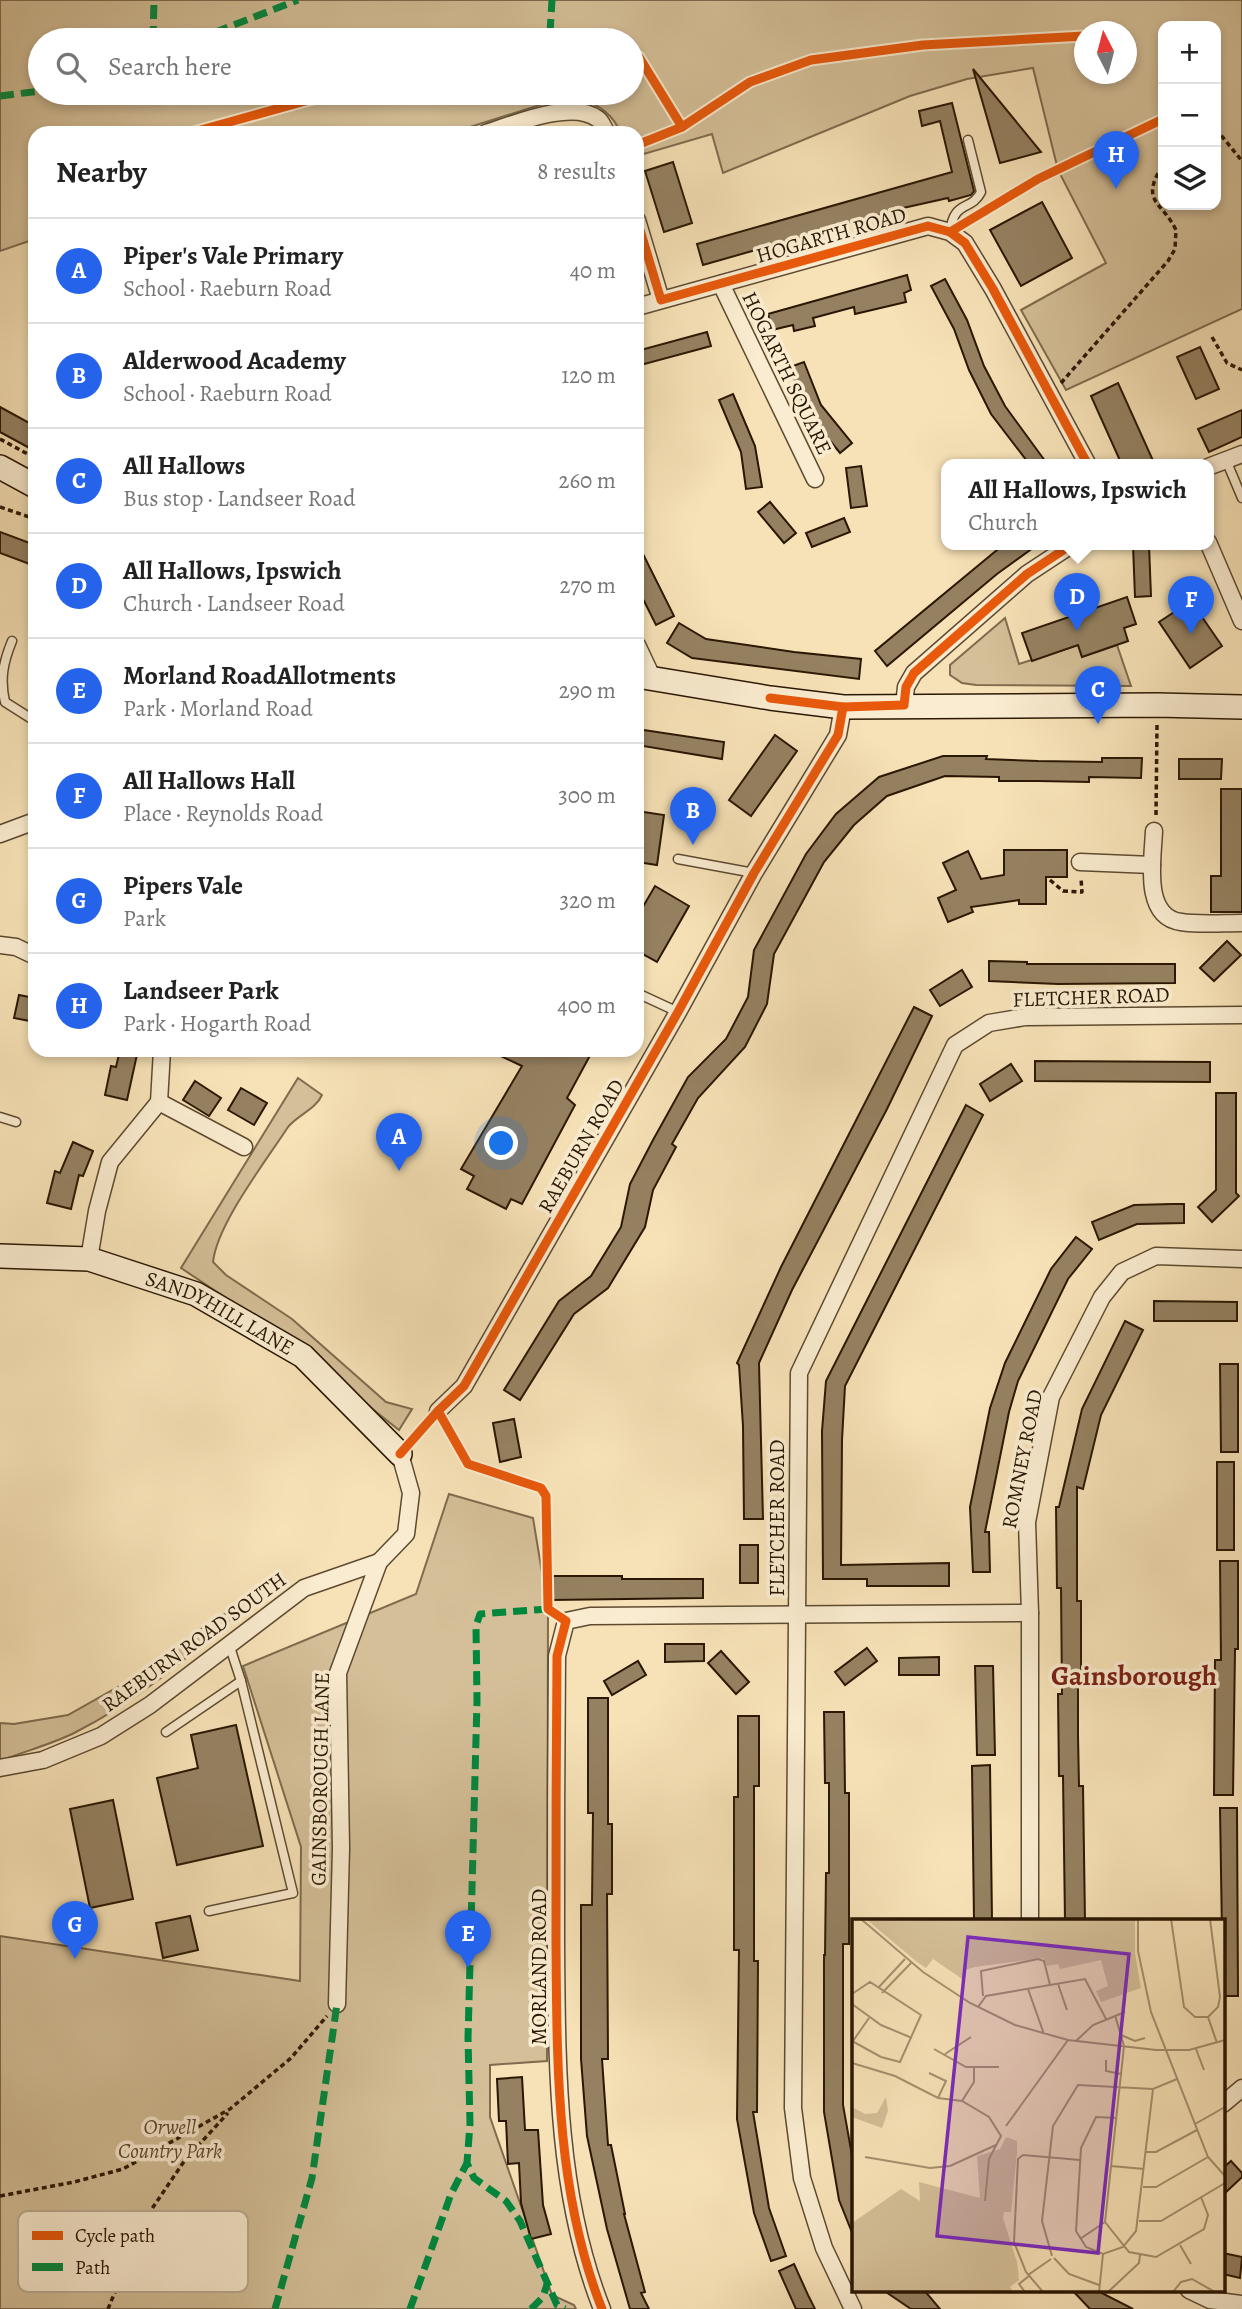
<!DOCTYPE html>
<meta charset="utf-8">
<style>
body{margin:0;font-family:Alegreya,serif;background:#f6f6f6;color:#222}
.controls{position:absolute;right:21px;top:21px;display:grid;overflow:hidden;border-radius:14px;box-shadow:0 4px 10px #0003}
.controls button{width:63px;height:63px;display:grid;place-items:center;padding:0;border:0;border-bottom:2px solid #e0e0e0;background:#fff;color:#222;font:35px sans-serif}
.compass{position:absolute;left:1074px;top:21px;width:63px;height:63px;border-radius:50%;background:#fff;box-shadow:0 4px 10px #0003;rotate:354deg}
.you{position:absolute;left:502px;top:1144px;width:24px;height:24px;margin:-18px;border:5px solid #fff;border-radius:50%;background:#1a73e8;box-shadow:0 0 0 10px #1a73e833}
.badge{display:grid;place-items:center;width:46px;height:46px;border-radius:50%;background:#2563eb;color:#fff;font-size:23px;font-weight:700}
.pin{position:absolute;translate:-50% -58px;filter:drop-shadow(0 2px 4px #0008)}
.pin::after{content:'';position:absolute;top:37px;width:24px;height:21px;background:inherit;clip-path:polygon(0 0,100% 0,50% 100%)}
.popup{position:absolute;left:941px;top:459px;width:273px;height:91px;box-sizing:border-box;display:grid;place-content:center;border-radius:14px;background:#fff;filter:drop-shadow(0 2px 5px #0005);font-size:23px;white-space:nowrap;color:#767676}
.popup b{font-size:26px;color:#222}
.popup::after{content:'';position:absolute;left:50%;top:100%;margin-left:-14px;border:14px solid transparent;border-top-color:#fff}
.list{margin:0;padding:0;list-style:none}
h2{display:flex;justify-content:space-between;align-items:center;height:91px;margin:0;padding:0 28px;font-size:30px}
h2 small{font-size:23px;font-weight:400;color:#767676}
.list li{display:grid;grid-template-columns:46px 1fr auto;gap:21px;align-items:center;box-sizing:border-box;height:105px;padding:0 28px;border-top:2px solid #e0e0e0}
.list b{display:block;font-size:26px;white-space:nowrap}
.list p{margin:0;font-size:23px;white-space:nowrap;color:#767676}
.list em{font-size:23px;font-style:normal;color:#767676}
.icon{flex:none;width:38px;height:38px;fill:none;stroke:currentColor;stroke-width:2;stroke-linecap:round;stroke-linejoin:round}
.map{position:relative;flex:none;width:1242px;height:2309px;overflow:hidden}
.search{position:absolute;background:#fff;box-shadow:0 4px 10px #0003;left:28px;top:28px;width:616px;height:77px;display:flex;align-items:center;gap:18px;box-sizing:border-box;padding:0 24px;border-radius:38px;color:#767676;font-size:26px}
.panel{position:absolute;background:#fff;box-shadow:0 4px 10px #0003;left:28px;top:126px;width:616px;height:931px;border-radius:21px}
.map>svg:first-child{display:block}
.green{fill:#d4bf98;stroke:#7f6b4e;stroke-width:2;fill-rule:evenodd}
.building{fill:#958161;stroke:#2a1703;stroke-width:2}
.lines{fill:none;stroke-linecap:round;stroke-linejoin:round}
.lane-casing{stroke:#5d4a30;stroke-width:11}
.street-casing{stroke:#5d4a30;stroke-width:19}
.secondary-casing{stroke:#2a1703;stroke-width:26}
.path{stroke:#2a1703;stroke-width:3.5;stroke-dasharray:5 3.5;stroke-linecap:butt}
.lane{stroke:#faecd0;stroke-width:8}
.street{stroke:#faecd0;stroke-width:16}
.secondary{stroke:#faecd0;stroke-width:23}
.quiet{stroke:#00873e;stroke-width:7;stroke-dasharray:14 7;stroke-linecap:butt}
.cycleway-casing{stroke:#faecd0;stroke-width:13}
.cycleway{stroke:#e8590c;stroke-width:9}
.labels{text-anchor:middle;stroke-width:7;stroke-linejoin:round;paint-order:stroke}
.street-label{font-size:21px;fill:#2a1703;stroke:#faecd0}
.park-label{font-size:21px;font-style:italic;fill:#5d4930;stroke:#faecd0}
.district-label{font-size:28px;font-weight:bold;fill:#7a1f14;stroke:#faecd0}
.inset-road{fill:none;stroke:#a5916f;stroke-width:2}
.view{fill:#7b2cbf;fill-opacity:0.15;stroke:#7b2cbf;stroke-width:3.5}
.inset-edge{fill:none;stroke:#2a1703;stroke-width:3.5}
.key{fill:#faecd0;stroke:#bcac92;stroke-width:2}
.key-label{font-size:19px;fill:#2a1703}
</style>
<div class="map">
<svg width="1242" height="2309" viewBox="0 0 1242 2309">
<rect width="100%" height="100%" fill="#f7e2b7"/>
<filter id="stains"><feTurbulence type="fractalNoise" baseFrequency=".00286" numOctaves="4"/><feColorMatrix values="0 0 0 0 .2 0 0 0 0 .09 0 0 0 0 .02 0 0 0 .5 -.17"/></filter>
<radialGradient id="worn" r=".72"><stop offset=".6" stop-color="#630" stop-opacity="0"/><stop offset="1" stop-color="#630" stop-opacity=".3"/></radialGradient>
<g class="green">
<path d="M0 0H1242V309L1066 390 1021 310 1106 263 1058 170 1033 68 967 79 910 96 723 173 712 134 637 156V133H620C615 116 598 104 582 100L581 108C570 109 561 101 549 102L451 133H35V239L0 251ZM1163 26H1216V205H1163ZM1084 32H1126V74H1084ZM40 40H632V93H40Z"/>
<polygon points="1005,618 1019,664 1078,645 1082,657 1117,645 1131,686 976,685 962,683 950,675 950,665"/>
<path d="M298 1078 322 1095C316 1109 298 1115 288 1127 266 1161 217 1224 213 1262L226 1275 292 1319 386 1402 412 1409 399 1430 268 1326 181 1268Z"/>
<polygon points="449,1494 533,1518 548,1609 547,2061 490,2065 490,2117 552,2295 574,2305 576,2309 0,2309 0,1936 300,1981 301,1847 243,1666 416,1594"/>
<path d="M230 1612 238 1613C188 1658 137 1701 76 1732 53 1744 25 1751 0 1761V1723L14 1724 68 1715 153 1667 215 1618Z"/>
</g>
<g class="building">
<polygon points="973,69 1041,152 1000,163"/>
<polygon points="952,103 974,191 971,195 949,201 948,198 903,208 703,265 697,244 952,172 940,121 922,126 919,111"/>
<polygon points="673,162 692,223 664,232 645,171"/>
<polygon points="1042,202 1072,258 1021,286 990,230"/>
<polygon points="907,275 911,290 904,293 906,302 855,314 854,307 813,318 815,326 794,331 793,325 772,330 768,314"/>
<polygon points="945,279 967,320 984,366 1005,406 1048,465 1030,465 991,414 969,370 954,329 931,286"/>
<polygon points="707,332 711,346 637,366 637,351"/>
<polygon points="1200,347 1219,389 1196,399 1177,357"/>
<polygon points="804,362 821,405 852,443 840,453 806,411 790,367"/>
<polygon points="1118,383 1155,465 1122,465 1091,396"/>
<polygon points="733,394 755,446 762,487 746,489 741,452 719,400"/>
<polygon points="0,407 35,426 35,451 0,432"/>
<polygon points="1242,410 1242,437 1209,452 1198,429"/>
<polygon points="861,466 867,506 851,508 846,468"/>
<polygon points="770,502 796,533 784,543 758,512"/>
<polygon points="844,518 850,532 812,547 806,533"/>
<polygon points="0,532 35,545 35,566 0,553"/>
<polygon points="637,542 674,616 656,625 637,587"/>
<polygon points="1003,545 1037,545 997,574 887,666 875,651"/>
<polygon points="1133,545 1149,545 1151,596 1135,597"/>
<polygon points="1127,597 1136,624 1124,628 1128,641 1082,657 1078,645 1032,661 1022,633"/>
<polygon points="1191,601 1222,646 1190,668 1159,622"/>
<polygon points="679,623 706,639 794,652 861,659 859,679 692,658 667,643"/>
<polygon points="637,729 724,742 722,759 637,745"/>
<polygon points="775,735 797,751 751,816 729,800"/>
<polygon points="943,756 987,756 986,759 1038,761 1102,762 1102,758 1142,758 1141,778 1089,777 1089,782 1038,781 999,781 999,777 945,776 887,796 854,825 824,862 774,954 767,1004 745,1047 698,1098 672,1144 676,1147 653,1190 645,1227 608,1288 574,1314 520,1400 504,1390 559,1301 591,1276 621,1227 630,1184 653,1140 688,1077 726,1039 748,997 754,950 806,854 836,814 879,777"/>
<polygon points="1179,759 1222,759 1221,779 1179,779"/>
<polygon points="1221,789 1242,789 1242,912 1211,912 1211,876 1221,876"/>
<polygon points="637,811 664,815 657,865 637,862"/>
<polygon points="1004,850 1067,850 1067,877 1046,877 1046,904 1019,904 1019,900 971,907 973,912 948,922 938,898 956,890 943,863 968,851 981,879 1004,875"/>
<polygon points="655,886 689,906 657,962 637,951 637,917"/>
<polygon points="1227,941 1241,955 1214,981 1200,968"/>
<polygon points="989,961 1027,962 1027,964 1175,964 1175,983 1058,984 989,981"/>
<polygon points="962,970 972,987 940,1006 930,990"/>
<polygon points="19,995 35,998 35,1022 14,1018"/>
<polygon points="914,1007 932,1016 887,1109 792,1290 759,1363 763,1519 744,1519 743,1426 739,1365 737,1363 781,1267"/>
<polygon points="120,1050 138,1050 127,1100 105,1095 111,1066 116,1067"/>
<polygon points="488,1050 593,1050 567,1098 575,1105 522,1204 511,1199 506,1209 467,1189 474,1176 461,1169 522,1066"/>
<polygon points="1035,1061 1210,1062 1210,1082 1035,1081"/>
<polygon points="1011,1064 1022,1081 990,1101 980,1084"/>
<polygon points="195,1081 221,1098 209,1116 183,1100"/>
<polygon points="241,1088 267,1103 254,1125 228,1110"/>
<polygon points="1216,1093 1236,1093 1236,1193 1239,1196 1212,1222 1198,1207 1216,1190"/>
<polygon points="966,1105 983,1115 845,1386 842,1440 841,1565 949,1563 949,1586 867,1586 867,1579 823,1579 822,1431 826,1381"/>
<polygon points="73,1142 93,1151 83,1176 79,1175 71,1209 47,1203 55,1171 60,1173"/>
<polygon points="1172,1204 1184,1204 1184,1223 1137,1224 1099,1240 1092,1222 1134,1205"/>
<polygon points="1076,1237 1092,1249 1068,1279 1018,1381 1009,1412 985,1532 989,1532 990,1572 973,1572 970,1507 990,1408 1005,1363 1051,1269"/>
<polygon points="1154,1301 1237,1302 1237,1321 1154,1321"/>
<polygon points="1125,1321 1143,1330 1101,1415 1083,1489 1077,1487 1077,1601 1081,1601 1081,1683 1078,1683 1078,1735 1079,1786 1083,1786 1085,1921 1065,1921 1063,1776 1059,1776 1058,1694 1062,1694 1061,1588 1057,1588 1056,1507 1059,1507 1082,1409"/>
<polygon points="1220,1364 1238,1364 1238,1452 1221,1452"/>
<polygon points="514,1419 521,1457 500,1462 493,1423"/>
<rect x="1217" y="1462" width="17" height="88"/>
<rect x="740" y="1545" width="18" height="38"/>
<polygon points="1220,1561 1238,1561 1238,1649 1235,1649 1233,1795 1214,1795 1215,1660 1221,1660"/>
<polygon points="551,1576 622,1576 622,1579 703,1579 703,1598 551,1600"/>
<polygon points="665,1644 704,1644 704,1661 665,1662"/>
<polygon points="867,1648 877,1661 845,1685 835,1672"/>
<polygon points="721,1651 749,1682 736,1694 708,1663"/>
<polygon points="939,1657 939,1675 899,1675 899,1658"/>
<polygon points="638,1661 646,1675 612,1695 604,1681"/>
<polygon points="975,1666 993,1666 995,1755 977,1755"/>
<polygon points="588,1698 608,1698 608,1824 612,1824 612,1894 607,1894 608,2059 602,2059 608,2145 611,2145 625,2214 624,2214 645,2292 641,2293 649,2309 630,2309 607,2229 587,2136 581,2059 581,1905 592,1905 593,1813 588,1813"/>
<polygon points="824,1712 844,1712 845,1793 849,1793 849,1944 843,1944 843,2105 853,2161 853,2235 839,2200 824,2112 824,1955 825,1955 826,1873 829,1873 829,1783 825,1783"/>
<polygon points="738,1716 759,1716 759,1786 754,1786 754,1961 758,1961 757,2112 753,2112 769,2208 786,2256 771,2261 754,2213 737,2119 739,1950 734,1950 734,1797 738,1797"/>
<polygon points="236,1725 263,1846 177,1865 157,1778 198,1768 191,1735"/>
<polygon points="990,1765 992,1921 974,1921 972,1766"/>
<polygon points="113,1800 133,1899 90,1908 70,1809"/>
<polygon points="1220,1808 1237,1808 1238,1996 1223,1996"/>
<polygon points="190,1916 198,1950 163,1958 156,1923"/>
<polygon points="522,2077 525,2130 538,2130 543,2205 551,2234 531,2239 521,2203 519,2163 508,2164 506,2121 499,2121 497,2079"/>
<polygon points="1231,2161 1242,2173 1242,2177 1223,2195 1223,2168"/>
<polygon points="1223,2253 1242,2257 1240,2278 1223,2274"/>
<polygon points="794,2264 808,2295 815,2309 796,2309 779,2271"/>
<polygon points="883,2290 924,2290 940,2309 911,2309"/>
<polygon points="1072,2290 1096,2290 1133,2309 1090,2309"/>
</g>
<g class="lines">
<defs>
<g id="lane">
<path d="M950 232C954 199 971 212 981 192L968 140"/>
<polyline points="1226,460 1242,498"/>
<path d="M12 641C3 663 0 679 5 702L35 721"/>
<polyline points="678,859 754,873"/>
<polyline points="637,993 678,1012"/>
<polyline points="0,1117 16,1122"/>
<polyline points="166,1732 241,1681 229,1644"/>
<polyline points="209,1911 293,1893 241,1681"/>
</g>
<g id="street">
<path d="M486 133C515 124 572 99 598 119 602 122 604 129 607 133"/>
<polyline points="637,220 661,300"/>
<polyline points="721,284 815,479"/>
<polyline points="637,307 928,226 950,232 965,243 993,289 1088,465"/>
<polyline points="1208,467 1242,454"/>
<polyline points="1208,542 1242,621"/>
<polyline points="637,645 653,679"/>
<polyline points="904,705 906,687 914,673 1027,574 1071,545"/>
<path d="M1154 831C1153 858 1142 917 1181 922 1200 925 1222 923 1242 923"/>
<polyline points="0,834 35,821"/>
<polyline points="1080,862 1152,865"/>
<polyline points="0,945 16,947 35,956"/>
<polyline points="159,1102 244,1147"/>
<polyline points="89,1259 97,1211 110,1162 159,1102 162,1050"/>
<polyline points="438,1411 464,1386 678,1012 754,873 838,735 843,707"/>
<polyline points="0,1768 43,1760 101,1736 150,1705 304,1588 379,1562 406,1534 411,1493 400,1454"/>
<polyline points="1030,1920 1030,1613 1027,1522 1051,1397 1102,1297 1122,1272 1156,1256 1242,1259"/>
<polyline points="337,2004 341,1848 338,1673 379,1562"/>
<polyline points="1223,2104 1242,2088"/>
<polyline points="1189,2290 1210,2300 1242,2304"/>
<path d="M602 2309C556 2193 557 2065 556 1942 556 1847 556 1751 557 1656L566 1621 590 1616 1030 1613"/>
<polyline points="853,2309 824,2248 802,2178 793,2108 799,1373 955,1045 989,1023 1025,1017 1242,1015"/>
</g>
<g id="secondary">
<polyline points="0,467 35,486"/>
<polyline points="637,676 770,698 843,707 1157,705 1242,707"/>
<path id="s1" d="M0 1256 89 1259 196 1294 303 1356 400 1454"/>
</g>
</defs>
<use href="#lane" class="lane-casing"/>
<use href="#street" class="street-casing"/>
<use href="#secondary" class="secondary-casing"/>
<g class="path">
<polyline points="1216,129 1242,161"/>
<polyline points="1212,337 1227,363 1242,370"/>
<path d="M1061 383 1168 261 1175 249 1176 230C1162 201 1139 202 1163 165"/>
<polyline points="0,439 35,458"/>
<polyline points="0,507 35,519"/>
<polyline points="1156,815 1157,725"/>
<polyline points="1050,880 1063,891 1082,892 1081,878"/>
<polyline points="0,2196 74,2182 123,2169 230,2109 291,2058 327,2016"/>
<polyline points="108,2309 145,2219 185,2160 228,2113"/>
</g>
<use href="#lane" class="lane"/>
<use href="#street" class="street"/>
<use href="#secondary" class="secondary"/>
<g class="quiet">
<polyline points="550,33 552,0"/>
<polyline points="153,40 154,0"/>
<polyline points="195,40 298,0"/>
<polyline points="0,96 40,91"/>
<polyline points="548,1609 480,1614 476,1626 477,1701 468,2038 470,2124 467,2163 474,2178 506,2201 520,2221 557,2305 565,2309"/>
<polyline points="275,2309 312,2178 337,2004"/>
<polyline points="410,2309 451,2194 467,2163"/>
<polyline points="531,2309 543,2297 547,2284"/>
</g>
<defs>
<g id="cycleway">
<polyline points="632,55 639,57 682,127"/>
<polyline points="190,133 334,93"/>
<polyline points="637,145 682,127 750,82 811,60 923,45 1084,36"/>
<polyline points="637,220 661,300 928,226 950,232 965,243 993,289 1088,465"/>
<polyline points="950,232 1038,179 1163,119"/>
<polyline points="770,698 843,707 904,705 906,687 914,673 1027,574 1071,545"/>
<path d="M438 1411 468 1464 541 1488 546 1496 548 1609 566 1621 557 1656C556 1751 556 1847 556 1942 557 2065 556 2193 602 2309"/>
<polyline points="400,1454 438,1411 464,1386 678,1012 754,873 838,735 843,707"/>
</g>
</defs>
<use href="#cycleway" class="cycleway-casing"/>
<use href="#cycleway" class="cycleway"/>
</g>
<g class="labels">
<g class="street-label">
<text transform="translate(831 235) rotate(-16)" y="7">HOGARTH ROAD</text>
<text transform="translate(787 373) rotate(64)" y="7">HOGARTH SQUARE</text>
<text transform="translate(1091 997) rotate(-2)" y="7">FLETCHER ROAD</text>
<text transform="translate(581 1146) rotate(-60)" y="7">RAEBURN ROAD</text>
<text dy="7" stroke="none"><textPath href="#s1" startOffset="231">SANDYHILL LANE</textPath></text>
<text transform="translate(1022 1459) rotate(-79)" y="7">ROMNEY ROAD</text>
<text transform="translate(777 1518) rotate(-90)" y="7">FLETCHER ROAD</text>
<text transform="translate(194 1642) rotate(-36)" y="7">RAEBURN ROAD SOUTH</text>
<text transform="translate(320 1779) rotate(-89)" y="7">GAINSBOROUGH LANE</text>
<text transform="translate(539 1967) rotate(-90)" y="7">MORLAND ROAD</text>
</g>
<g class="park-label">
<text x="170" y="2134">Orwell<tspan x="170" dy="24">Country Park</tspan></text>
</g>
<g class="district-label">
<text x="1134" y="1685">Gainsborough</text>
</g>
</g>
<g transform="translate(852 1919)">
<rect width="373" height="373" fill="#f7e2b7"/>
<path d="M14 0H283V34L289 69 249 83 244 72 256 67 249 41 208 50 206 45 195 47 191 39 123 48 112 51 113 62 81 40 74 49 65 43ZM34 178 36 192 30 209 0 198V188L13 195 25 194ZM154 218 165 222V234L159 293H152L151 299 165 343 167 361 158 368 161 373H0V304L49 270 68 282 67 263 128 279 125 237 148 230Z" fill="#d4bf98"/>
<path class="inset-road" d="M9 0 71 53 118 84 163 106 216 121 304 131H337L373 121M286 0V32L299 93 356 238 373 257M319 0 332 88 343 98H356L365 124M206 65 215 91M26 69 53 40M176 70 192 115M30 74 59 44M0 75 18 63 69 96 48 143 29 138 0 122M131 77 129 52 186 40 192 42 198 66M0 85 29 106 60 119M126 88 134 77 233 60 254 100M356 98 366 88 368 78 358 0M269 116 283 122 293 119M1 122 17 99M224 122 241 106 273 93M82 130 114 148H147M344 130 352 151M93 135 119 118M254 141V152L269 155M0 144 43 157 86 179 110 182 137 198 149 217 137 240 133 282M77 154 94 162 86 179M110 182 122 163V148M265 199 244 198 229 229 224 312 234 328 251 335 271 328 284 312 301 170M343 205 373 188M154 207 216 121M294 233H304L345 211M13 238 78 249 98 247 144 226M259 247 292 250M291 268H304L356 238M287 302H309L373 264M253 303 272 127 263 96M253 303 277 333 304 338 352 310 356 296 349 278M228 320 253 303M328 326 339 345M200 337 190 302 201 207 226 166 301 170 325 160M202 339 217 355 247 366M176 356 199 340M173 373 167 365 177 357M191 373 174 353 162 323 166 240 171 236 228 241M247 373 251 335M256 373 287 344 288 336M321 373 329 363 340 360 363 373"/>
<path class="view" d="M116 18 277 35 246 334 85 317Z"/>
<rect width="373" height="373" class="inset-edge"/>
</g>
<rect x="18" y="2211" width="230" height="81" rx="10" class="key"/>
<rect x="32" y="2231" width="31" height="9" fill="#e8590c"/>
<rect x="32" y="2263" width="31" height="8" fill="#00873e"/>
<g class="key-label">
<text x="75" y="2242">Cycle path</text>
<text x="75" y="2274">Path</text>
</g>
<rect width="100%" height="100%" filter="url(#stains)"/>
<rect width="100%" height="100%" fill="url(#worn)"/>
</svg>
<div class="controls">
<button>+</button>
<button>−</button>
<button><svg class="icon" aria-label="layers" viewBox="0 0 24 24"><path d="M12 4l9 5-9 5-9-5zM3 14l9 5 9-5"/></svg></button>
</div>
<svg class="compass" viewBox="-18 -18 36 36"><path d="M0-13l5 13h-10z" fill="#e53935"/><path d="M0 13l5-13h-10z" fill="#767676"/></svg>
<div class="you"></div>
<div class="pin badge" style="left:399px;top:1171px">A</div>
<div class="pin badge" style="left:693px;top:845px">B</div>
<div class="pin badge" style="left:1098px;top:724px">C</div>
<div class="pin badge" style="left:1077px;top:631px">D</div>
<div class="popup"><b>All Hallows, Ipswich</b>Church</div>
<div class="pin badge" style="left:468px;top:1968px">E</div>
<div class="pin badge" style="left:1191px;top:634px">F</div>
<div class="pin badge" style="left:75px;top:1959px">G</div>
<div class="pin badge" style="left:1116px;top:189px">H</div>
<div class="search"><svg class="icon" aria-label="search" viewBox="0 0 24 24"><circle cx="10" cy="10" r="6"/><path d="M15 15l6 6"/></svg>Search here</div>
<section class="panel">
<h2>Nearby<small>8 results</small></h2>
<ul class="list">
<li><span class="badge">A</span><div><b>Piper's Vale Primary</b><p>School · Raeburn Road</p></div><em>40 m</em></li>
<li><span class="badge">B</span><div><b>Alderwood Academy</b><p>School · Raeburn Road</p></div><em>120 m</em></li>
<li><span class="badge">C</span><div><b>All Hallows</b><p>Bus stop · Landseer Road</p></div><em>260 m</em></li>
<li><span class="badge">D</span><div><b>All Hallows, Ipswich</b><p>Church · Landseer Road</p></div><em>270 m</em></li>
<li><span class="badge">E</span><div><b>Morland RoadAllotments</b><p>Park · Morland Road</p></div><em>290 m</em></li>
<li><span class="badge">F</span><div><b>All Hallows Hall</b><p>Place · Reynolds Road</p></div><em>300 m</em></li>
<li><span class="badge">G</span><div><b>Pipers Vale</b><p>Park</p></div><em>320 m</em></li>
<li><span class="badge">H</span><div><b>Landseer Park</b><p>Park · Hogarth Road</p></div><em>400 m</em></li>
</ul>
</section>
</div>
